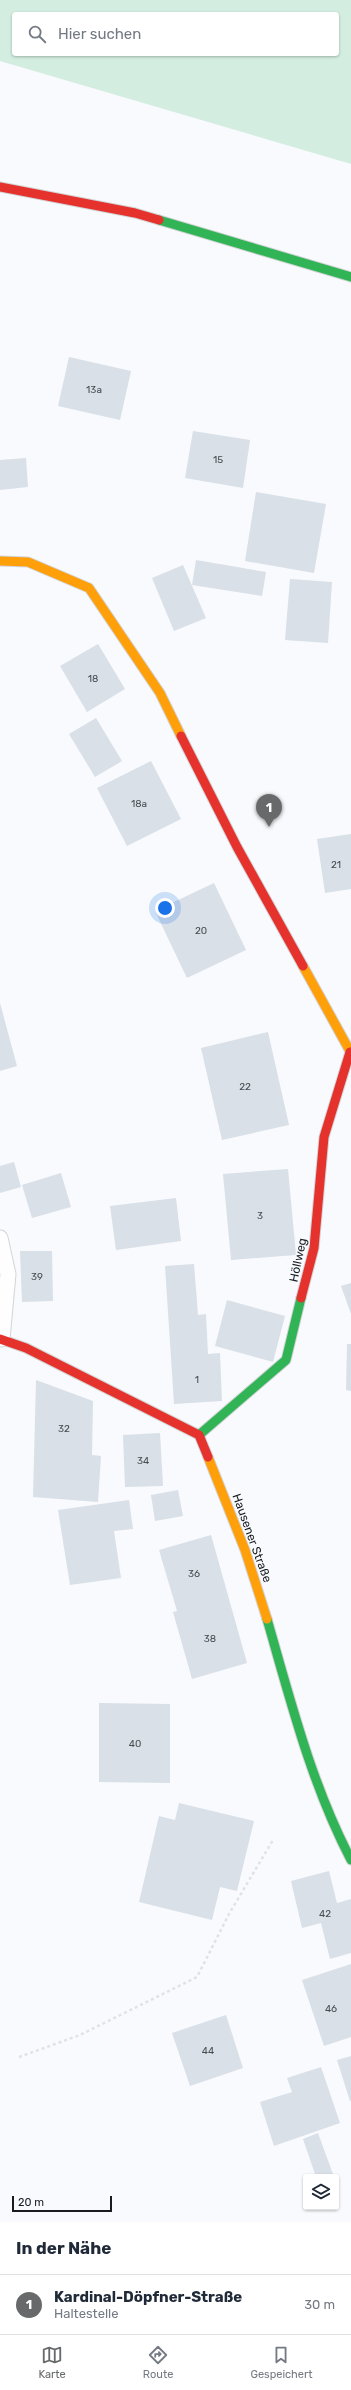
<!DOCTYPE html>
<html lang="de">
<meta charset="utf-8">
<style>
body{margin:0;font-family:Rubik,sans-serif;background:#f6f6f7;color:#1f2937}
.controls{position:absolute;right:12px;bottom:12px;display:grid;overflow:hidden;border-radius:4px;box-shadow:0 1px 3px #0004}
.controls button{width:36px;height:36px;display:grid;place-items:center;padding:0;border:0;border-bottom:1px solid #e0e1e3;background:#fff;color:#1f2937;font:20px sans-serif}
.scale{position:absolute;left:12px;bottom:10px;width:100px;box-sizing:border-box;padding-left:4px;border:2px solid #191b1c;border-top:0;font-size:11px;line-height:14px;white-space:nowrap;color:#191b1c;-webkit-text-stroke:3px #f7fafe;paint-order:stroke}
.you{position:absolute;left:165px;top:908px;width:14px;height:14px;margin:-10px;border:3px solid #fff;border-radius:50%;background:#1a73e8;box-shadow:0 0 0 6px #1a73e833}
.badge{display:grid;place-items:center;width:26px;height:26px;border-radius:50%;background:#67696b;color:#fff;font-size:13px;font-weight:700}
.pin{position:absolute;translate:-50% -33px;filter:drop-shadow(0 1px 2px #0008)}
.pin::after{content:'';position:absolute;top:21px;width:14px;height:12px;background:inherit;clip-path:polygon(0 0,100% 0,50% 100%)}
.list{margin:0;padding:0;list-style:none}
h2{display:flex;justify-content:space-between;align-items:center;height:52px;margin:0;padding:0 16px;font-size:17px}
h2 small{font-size:13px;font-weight:400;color:#747a83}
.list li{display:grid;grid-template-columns:26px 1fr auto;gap:12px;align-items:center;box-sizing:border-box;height:60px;padding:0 16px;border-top:1px solid #e0e1e3}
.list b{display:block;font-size:15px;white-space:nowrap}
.list p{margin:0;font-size:13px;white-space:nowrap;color:#747a83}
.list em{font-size:13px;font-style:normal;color:#747a83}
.icon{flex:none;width:22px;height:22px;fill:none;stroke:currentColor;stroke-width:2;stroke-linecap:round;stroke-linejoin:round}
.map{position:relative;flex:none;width:351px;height:2222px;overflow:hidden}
.search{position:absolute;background:#fff;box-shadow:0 1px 3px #0004;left:12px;right:12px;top:12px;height:44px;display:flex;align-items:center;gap:10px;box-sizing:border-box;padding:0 14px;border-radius:4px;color:#747a83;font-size:15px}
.sheet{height:112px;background:#fff}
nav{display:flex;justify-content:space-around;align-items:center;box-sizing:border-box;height:56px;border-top:1px solid #e0e1e3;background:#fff;font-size:11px;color:#747a83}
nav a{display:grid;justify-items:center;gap:2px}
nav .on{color:#67696b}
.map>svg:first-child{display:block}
.green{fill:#d3ede1;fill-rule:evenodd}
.building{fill:#d9e0e8}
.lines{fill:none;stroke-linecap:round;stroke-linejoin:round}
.lane-casing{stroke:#d2d4d6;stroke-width:17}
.fast-casing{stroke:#d2d4d6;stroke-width:11}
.slow-casing{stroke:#d2d4d6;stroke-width:11}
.jam-casing{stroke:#d2d4d6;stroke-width:11}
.path{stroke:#e2e2e3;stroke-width:2.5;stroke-dasharray:3 3;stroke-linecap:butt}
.lane{stroke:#fefeff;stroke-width:15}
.fast{stroke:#30b455;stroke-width:9}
.slow{stroke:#ff9f0a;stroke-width:9}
.jam{stroke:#e5322d;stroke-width:9}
.labels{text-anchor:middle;stroke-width:3;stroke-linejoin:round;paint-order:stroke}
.number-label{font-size:10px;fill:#494c4f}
.street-label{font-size:12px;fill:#191b1c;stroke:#f7fafe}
</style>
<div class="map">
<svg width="351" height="2222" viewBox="0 0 351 2222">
<rect width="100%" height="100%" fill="#f8fafd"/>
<path class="green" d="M0 0H351V164L0 61ZM14 14H337V54H14Z"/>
<g class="building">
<polygon points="69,357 131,371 120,420 58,406"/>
<polygon points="193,431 250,440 243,488 185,478"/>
<polygon points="26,458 28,487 0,490 0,460"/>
<polygon points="256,492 326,504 314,573 245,561"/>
<polygon points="196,560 266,572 262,596 192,585"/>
<polygon points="183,565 206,618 174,631 152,578"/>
<polygon points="290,579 332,582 328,643 285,640"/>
<polygon points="98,644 125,689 87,712 60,666"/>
<polygon points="96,718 122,761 95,777 69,734"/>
<polygon points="151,761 181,819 127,846 97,788"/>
<polygon points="351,834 351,889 325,893 317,839"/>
<polygon points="214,883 246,950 187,978 155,911"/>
<polygon points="0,1003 17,1066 0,1071"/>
<polygon points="268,1032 289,1125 222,1140 201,1048"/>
<polygon points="14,1162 21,1187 0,1193 0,1166"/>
<polygon points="288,1169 296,1255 231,1260 223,1174"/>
<polygon points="61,1173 71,1207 32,1218 22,1185"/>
<polygon points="176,1198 181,1241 116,1250 110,1206"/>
<polygon points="20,1251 52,1251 53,1301 22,1302"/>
<polygon points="194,1264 198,1315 206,1314 208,1354 220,1353 222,1401 174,1404 165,1266"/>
<polygon points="351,1283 351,1314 341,1286"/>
<polygon points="227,1300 285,1316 273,1362 215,1346"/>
<polygon points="347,1344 351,1344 351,1391 346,1390"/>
<polygon points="36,1380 93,1401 92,1455 101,1456 98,1502 33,1497"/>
<polygon points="160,1433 163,1486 125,1487 123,1435"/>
<polygon points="178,1490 183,1516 155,1521 151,1495"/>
<polygon points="129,1500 133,1529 114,1531 121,1578 70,1585 58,1510"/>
<polygon points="211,1535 247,1663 192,1679 173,1612 177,1611 159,1550"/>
<polygon points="99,1703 170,1704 170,1783 99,1782"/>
<polygon points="179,1803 254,1821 237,1891 220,1887 212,1920 139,1902 159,1816 175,1820"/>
<polygon points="329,1871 337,1903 351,1899 351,1953 330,1959 321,1923 302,1928 291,1881"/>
<polygon points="351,1964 351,2037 324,2046 302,1980"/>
<polygon points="226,2015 243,2068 190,2086 172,2033"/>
<polygon points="351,2056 351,2101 350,2101 337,2060"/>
<polygon points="321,2067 340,2123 274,2146 260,2102 292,2092 287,2078"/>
<polygon points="318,2133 334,2177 316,2177 303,2139"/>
</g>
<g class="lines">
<defs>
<polyline id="lane" points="0,1238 8,1274 2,1339"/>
<g id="fast">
<polyline points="159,220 351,277"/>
<polyline points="199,1435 286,1360 301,1298"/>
<path d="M267 1619C291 1702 311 1783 351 1860"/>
</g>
<g id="slow">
<polyline points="0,561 28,562 89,588 160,693 181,736"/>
<polyline points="303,966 351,1053"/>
<polyline points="208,1457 245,1550 267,1619"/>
</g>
<g id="jam">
<polyline points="0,187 135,213 159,220"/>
<polyline points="181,736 237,847 303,966"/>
<polyline points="301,1298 314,1248 324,1137 350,1052"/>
<polyline points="0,1339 26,1348 199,1435 208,1457"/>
</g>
</defs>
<use href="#lane" class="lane-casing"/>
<use href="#fast" class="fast-casing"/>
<use href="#slow" class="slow-casing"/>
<use href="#jam" class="jam-casing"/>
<polyline class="path" points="19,2057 80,2035 197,1977 229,1914 273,1840"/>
<use href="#lane" class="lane"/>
<use href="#fast" class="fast"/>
<use href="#slow" class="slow"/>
<use href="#jam" class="jam"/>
</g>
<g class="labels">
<g class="number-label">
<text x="94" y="393">13a</text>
<text x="218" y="463">15</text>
<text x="93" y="682">18</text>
<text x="139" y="807">18a</text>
<text x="336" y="868">21</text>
<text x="201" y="934">20</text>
<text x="245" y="1090">22</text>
<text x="260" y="1219">3</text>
<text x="37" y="1280">39</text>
<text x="197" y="1383">1</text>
<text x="64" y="1432">32</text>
<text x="143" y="1464">34</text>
<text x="194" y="1577">36</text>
<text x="210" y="1642">38</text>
<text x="135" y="1747">40</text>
<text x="325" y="1917">42</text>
<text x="331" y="2012">46</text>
<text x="208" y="2054">44</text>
</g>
<g class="street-label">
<text transform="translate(298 1260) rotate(-78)" y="4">Höllweg</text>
<text transform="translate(252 1538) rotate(70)" y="4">Hausener Straße</text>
</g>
</g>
</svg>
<div class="controls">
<button><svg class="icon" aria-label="layers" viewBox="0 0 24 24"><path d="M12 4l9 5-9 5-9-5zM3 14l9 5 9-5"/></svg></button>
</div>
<div class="scale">20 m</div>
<div class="you"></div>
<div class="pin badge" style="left:269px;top:827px">1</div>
<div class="search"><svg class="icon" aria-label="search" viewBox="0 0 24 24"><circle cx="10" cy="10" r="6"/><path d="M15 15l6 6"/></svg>Hier suchen</div>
</div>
<section class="sheet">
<h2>In der Nähe<small></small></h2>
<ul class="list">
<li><span class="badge">1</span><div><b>Kardinal-Döpfner-Straße</b><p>Haltestelle</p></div><em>30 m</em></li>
</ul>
</section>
<nav>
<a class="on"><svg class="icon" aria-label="map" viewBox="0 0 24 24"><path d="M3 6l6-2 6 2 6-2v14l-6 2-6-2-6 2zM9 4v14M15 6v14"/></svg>Karte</a>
<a><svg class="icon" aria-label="directions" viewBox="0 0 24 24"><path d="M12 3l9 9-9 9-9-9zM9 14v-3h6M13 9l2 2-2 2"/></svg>Route</a>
<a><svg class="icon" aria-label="saved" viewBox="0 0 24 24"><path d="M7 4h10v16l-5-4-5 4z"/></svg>Gespeichert</a>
</nav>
